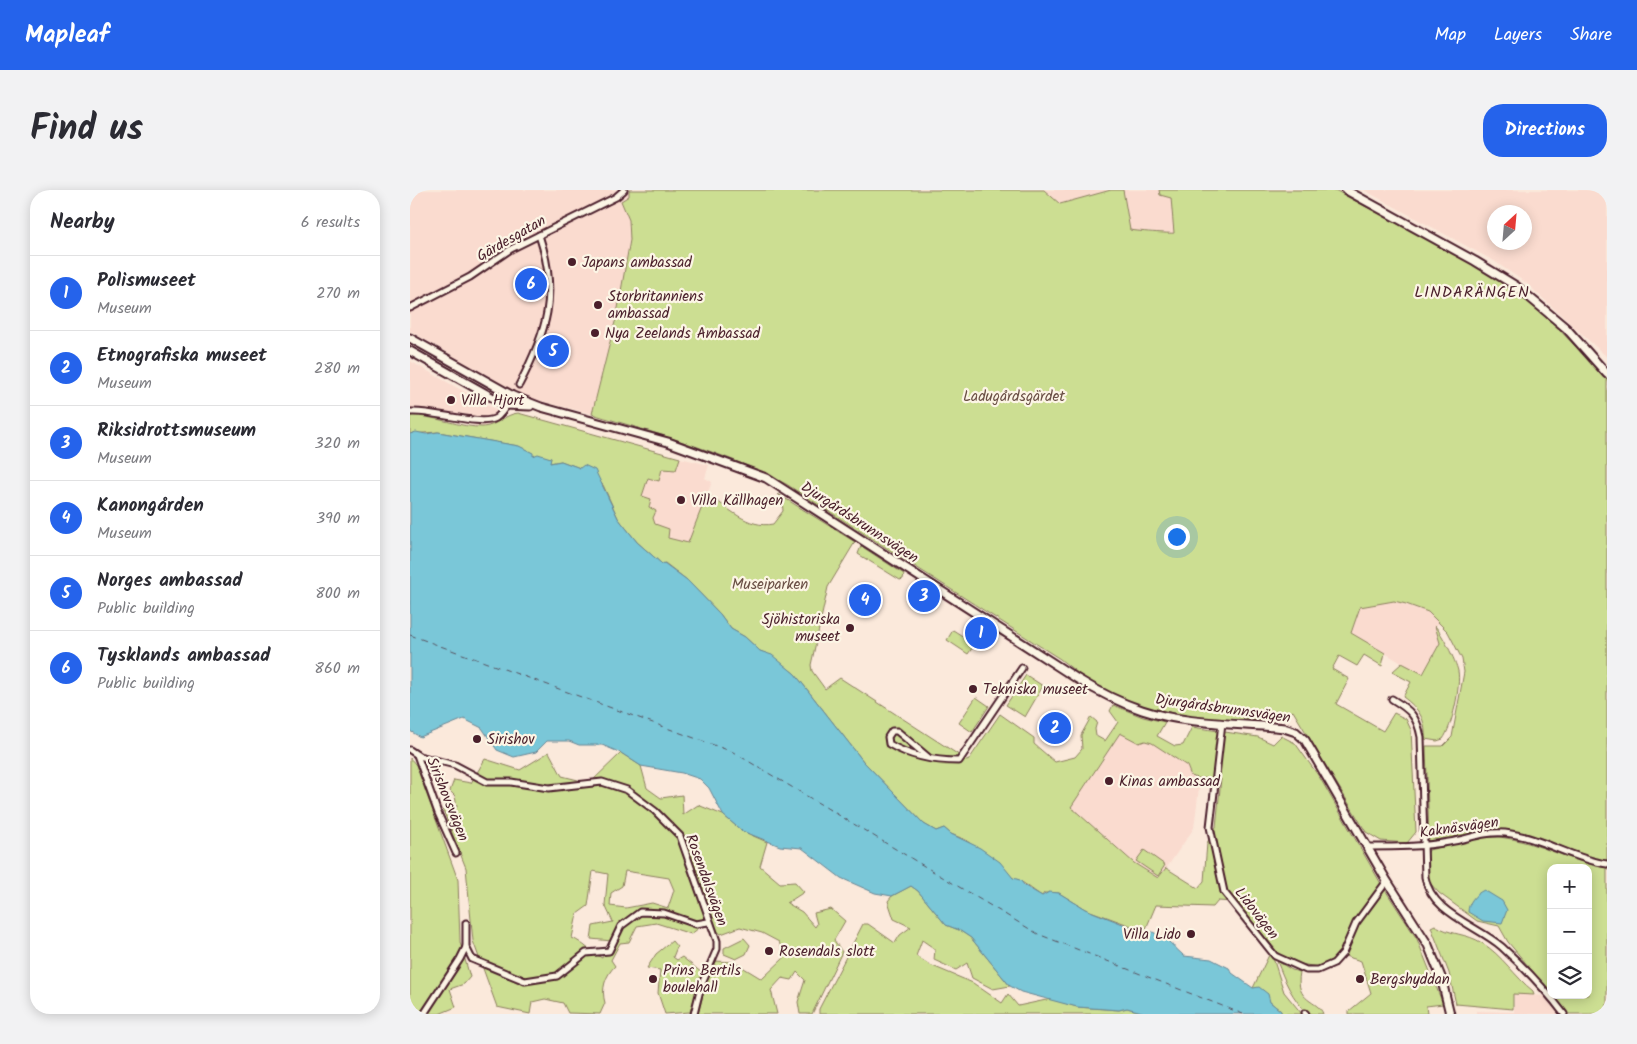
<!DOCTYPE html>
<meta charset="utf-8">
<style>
body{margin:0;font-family:Kalam,sans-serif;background:#f2f2f3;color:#2b2b33}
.controls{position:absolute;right:15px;bottom:15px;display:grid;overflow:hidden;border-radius:10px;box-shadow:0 2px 12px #0003}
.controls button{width:45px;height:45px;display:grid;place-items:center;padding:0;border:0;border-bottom:1px solid #e1e1e2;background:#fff;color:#2b2b33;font:25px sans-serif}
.compass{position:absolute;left:1077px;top:15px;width:45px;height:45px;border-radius:50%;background:#fff;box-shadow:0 2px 12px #0003;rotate:26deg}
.you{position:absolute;left:766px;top:346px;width:18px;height:18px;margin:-12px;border:4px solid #fff;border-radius:50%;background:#1a73e8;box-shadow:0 0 0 8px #1a73e833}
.badge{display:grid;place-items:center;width:32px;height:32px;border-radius:50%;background:#2563eb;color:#fff;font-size:16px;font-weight:700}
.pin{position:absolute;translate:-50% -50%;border:2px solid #fff;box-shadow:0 1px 5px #0006}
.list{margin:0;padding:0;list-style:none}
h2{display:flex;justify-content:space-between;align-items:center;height:65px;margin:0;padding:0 20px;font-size:21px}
h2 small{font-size:16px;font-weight:400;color:#7c7c81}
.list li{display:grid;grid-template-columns:32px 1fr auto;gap:15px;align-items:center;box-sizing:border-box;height:75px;padding:0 20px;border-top:1px solid #e1e1e2}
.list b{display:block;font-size:19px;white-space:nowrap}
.list p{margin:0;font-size:16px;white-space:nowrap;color:#7c7c81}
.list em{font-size:16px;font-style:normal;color:#7c7c81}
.icon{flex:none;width:28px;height:28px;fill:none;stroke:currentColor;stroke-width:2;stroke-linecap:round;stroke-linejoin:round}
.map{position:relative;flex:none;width:1197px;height:824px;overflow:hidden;border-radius:20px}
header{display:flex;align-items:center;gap:30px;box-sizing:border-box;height:70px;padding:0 25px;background:#2563eb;color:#fff}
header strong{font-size:24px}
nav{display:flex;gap:28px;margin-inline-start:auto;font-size:18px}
.intro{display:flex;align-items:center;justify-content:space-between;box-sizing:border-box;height:120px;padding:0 30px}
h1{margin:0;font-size:35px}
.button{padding:12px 22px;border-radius:20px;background:#2563eb;color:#fff;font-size:18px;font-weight:700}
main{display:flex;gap:30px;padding:0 30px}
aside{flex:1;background:#fff;border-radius:20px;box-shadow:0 2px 12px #0003}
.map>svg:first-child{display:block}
.built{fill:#fadbcf;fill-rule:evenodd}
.green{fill:#ccde92;stroke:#8b7e5e;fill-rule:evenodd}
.water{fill:#7ac7d8;stroke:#678493}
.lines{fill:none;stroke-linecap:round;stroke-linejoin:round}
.ferry{stroke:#58515f;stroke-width:1;stroke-dasharray:6 5;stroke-linecap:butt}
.street-casing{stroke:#4a1f2b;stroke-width:9}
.secondary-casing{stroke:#4a1f2b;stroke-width:11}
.street{stroke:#fcf5e5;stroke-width:5}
.secondary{stroke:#fcf5e5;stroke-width:7}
.poi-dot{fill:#4a1f2b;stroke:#fcf5e5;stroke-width:2}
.labels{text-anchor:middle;stroke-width:4.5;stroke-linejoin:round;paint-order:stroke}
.street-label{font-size:15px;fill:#4a1f2b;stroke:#fcf5e5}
.poi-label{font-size:15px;fill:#4a1f2b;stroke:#fcf5e5;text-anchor:start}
.park-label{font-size:15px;fill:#6a4f45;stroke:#fcf5e5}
.neighbourhood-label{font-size:16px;letter-spacing:1px;fill:#4a1f2b;stroke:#fcf5e5}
</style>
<header>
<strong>Mapleaf</strong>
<nav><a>Map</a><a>Layers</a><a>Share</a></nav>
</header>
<div class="intro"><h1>Find us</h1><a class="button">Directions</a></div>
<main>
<aside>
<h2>Nearby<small>6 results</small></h2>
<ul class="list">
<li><span class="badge">1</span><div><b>Polismuseet</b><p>Museum</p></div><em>270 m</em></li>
<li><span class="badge">2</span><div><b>Etnografiska museet</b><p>Museum</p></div><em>280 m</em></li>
<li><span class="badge">3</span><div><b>Riksidrottsmuseum</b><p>Museum</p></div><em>320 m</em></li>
<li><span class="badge">4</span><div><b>Kanongården</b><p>Museum</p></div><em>390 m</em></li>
<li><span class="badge">5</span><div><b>Norges ambassad</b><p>Public building</p></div><em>800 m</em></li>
<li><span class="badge">6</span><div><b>Tysklands ambassad</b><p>Public building</p></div><em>860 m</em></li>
</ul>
</aside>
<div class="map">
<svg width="1197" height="824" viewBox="0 0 1197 824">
<rect width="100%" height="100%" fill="#fbe9db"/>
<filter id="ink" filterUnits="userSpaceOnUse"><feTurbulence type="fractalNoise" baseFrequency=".02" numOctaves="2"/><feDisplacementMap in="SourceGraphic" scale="10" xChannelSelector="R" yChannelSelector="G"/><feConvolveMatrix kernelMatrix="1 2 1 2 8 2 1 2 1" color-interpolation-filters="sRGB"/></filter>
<g filter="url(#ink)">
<g class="built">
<polygon points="0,0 219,0 219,6 211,11 219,30 220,50 207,124 182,224 114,207 0,141"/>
<polygon points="634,0 701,0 650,14"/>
<polygon points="713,0 749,0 750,5 761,8 764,44 759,46 740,41 725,42 720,40"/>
<path d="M954 0H1197V167L1116 93 1084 71ZM1084 22H1114V52H1084Z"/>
<polygon points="0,171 88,221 95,227 81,235 72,237 21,227 0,226"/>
<polygon points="270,268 299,275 295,288 302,292 278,354 258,347 245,334 239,317 232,306 238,288 249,291 252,279 266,280"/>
<polygon points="984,411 1018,422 1030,433 1025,436 1030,453 1012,485 941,443 950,417"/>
<polygon points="710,543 742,553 777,576 781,586 790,590 784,638 749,689 724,673 661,617"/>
<polygon points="1104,804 1136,806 1149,824 1066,824 1066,821 1104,822"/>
</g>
<g class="green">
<path d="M219 0H634L650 14 701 0H713L720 40C723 41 762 44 764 43L761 8 750 5 749 0H925L1090 89 1140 130 1197 189V673C1165 664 1122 640 1090 641 1066 641 1044 650 1021 653L1019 650 1016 556H1033L1042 547 1054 482 1052 469 1038 442 1018 422 996 414 984 411 950 417 941 443 975 463 972 476 954 465 947 476 929 466 922 479 939 489 926 514 973 541 984 523 996 529 1001 540 1006 642 997 653 971 651 956 642 883 521 874 526 865 527 861 534C805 530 747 529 697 502 680 493 665 481 650 469L376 294C314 262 248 244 182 224L207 124 220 50 219 30 211 11 219 6Z"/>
<path d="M108 223 270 268 266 280 252 279 249 291 238 288 232 306 241 309 239 317 246 321 243 328 245 334 259 339 258 348 278 353 297 304C317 317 338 339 363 334L373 321 372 309 368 304 445 352 418 397 401 475 402 481 415 499 430 488 558 571 590 524 624 548V554L645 572 665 567 672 559 671 545 681 527 687 532 685 539 686 546 695 551 708 532 700 521 703 515 733 527 755 532 747 546 765 556 773 555 782 537 848 547 863 554 871 546 885 553 910 588 970 692 1007 749 1033 814 1016 816 1017 824H939V821L961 803 951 771 928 764 922 770 907 777 886 773 870 765 831 718 823 712 808 711 803 717 746 715 735 741 675 719 649 703H634L632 706C622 700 613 691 603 688L556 650 541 644 534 638 526 641 514 634 453 571 385 484 362 466 350 461 335 447 321 439 310 424 277 390 255 373 252 374 227 352 208 328 193 295 170 278 151 271 139 273 141 268 123 266 122 263 108 256 28 242 0 244V226C25 225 50 238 73 237 87 236 95 224 108 223ZM710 543 729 553 735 551 742 553 777 576 781 586C792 591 799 586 811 589L806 637 797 653 794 691 788 698 756 678 748 688 724 673 661 617Z"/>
<polygon points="451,356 494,384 493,389 490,390 448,364"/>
<path d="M1025 436C1031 442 1046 471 1048 481 1051 496 1042 537 1033 549L1027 551 1015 549C1016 529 1009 519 993 507L1001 492 982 482 992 473 1013 484 1030 453Z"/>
<polygon points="543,440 565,454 558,464 537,450"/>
<polygon points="616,485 633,496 615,527 596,515"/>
<polygon points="566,507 579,516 562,542 549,533"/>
<path d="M139 562 152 586 180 593 211 563 231 576 237 598 251 608 272 605 273 625 288 615 313 625 332 641 357 652 350 676 370 693 385 692 394 702 377 713 392 722 405 737 407 734 404 723 421 719 435 731 424 750 432 762 402 824H390L388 812 395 790 387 782 382 790 372 788 361 800 367 824H288L296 793 305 771 324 772 352 789 375 767 369 752 352 743 330 737 311 744 296 733 281 744 246 733 227 736 219 752 210 753 201 770 205 776C195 786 191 799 195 813L190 824 158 823 153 813 135 809 122 812 120 824 87 817 63 751 56 678 33 620 47 617 45 606 40 601 44 590 61 593 75 569 110 580ZM183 681 198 684 195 715 203 732 183 736 181 749 202 751 192 768C180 762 174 753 162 748L167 724 178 716ZM215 681 259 688 264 700 258 718 242 713 216 718 200 716 201 703 212 696Z"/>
<polygon points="0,568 6,575 48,690 50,752 60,787 54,794 40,799 46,817 29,824 0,824"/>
<path d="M1090 647C1130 652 1159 672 1197 678V824H1158L1142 805H1178V678H1141V803L1098 752 1089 736 1067 731 1029 703 1018 691 1017 665 1019 660 1068 648Z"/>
<polygon points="734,660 755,675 748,686 726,671"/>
<polygon points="501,696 508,701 536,735 549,740 561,748 600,796 583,799 562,788 557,773 546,780 524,770 525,759 512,750 506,766 520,775 563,793 592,813 598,804 608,816 641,809 667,817 709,820 717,818 739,824 409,824 409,819 453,734 458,734 485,753 490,745 501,737 484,729 478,711 482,706"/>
<path d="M1025 735C1039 745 1057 743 1072 753 1092 765 1105 787 1123 801L1124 805 1103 804V819L1046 814 1039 783 1021 737Z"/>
<polygon points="334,748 340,755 336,764 326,769 314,764 314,758"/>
<polygon points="262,751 267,757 263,767 267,770 272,767 292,783 280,822 255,824 248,803 250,780 237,778 246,764"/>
<polygon points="859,765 863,768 874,802 892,824 871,824 871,821 843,798"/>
<path d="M867 771 882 780 890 782C884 813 909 810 913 824H898C882 808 875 792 867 771Z"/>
</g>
<g class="water">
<polygon points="6,242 16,244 28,242 109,256 123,263 123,266 128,264 141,268 140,273 151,271 170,278 174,275 185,280 208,328 227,352 252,374 254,373 277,390 310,424 321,439 335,447 350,461 362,465 385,484 453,571 514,634 526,641 534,638 541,644 570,658 590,672 603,688 610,690 615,696 632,706 639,702 649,703 675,719 723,738 743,742 757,750 774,766 801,769 819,778 822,783 843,798 849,797 858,804 860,812 871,821 871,824 739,824 717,818 709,820 667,817 611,802 600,796 561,748 549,740 536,735 508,701 501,696 482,706 465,703 431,688 392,658 370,656 332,641 313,625 299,598 290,589 272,583 231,576 211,563 192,555 169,555 159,551 137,551 126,562 104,567 87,560 72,538 54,529 10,547 0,541 0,244"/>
<path d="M1074 700 1092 711 1097 720 1092 733 1073 731 1058 722C1058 713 1065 704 1074 700Z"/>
</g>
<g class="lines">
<polyline class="ferry" points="0,445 323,562 628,744 833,824"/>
<defs>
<g id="street">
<polyline points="0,118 60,87 101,59 206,7 214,0"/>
<path d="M109 195C137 142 149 104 129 45"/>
<path d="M0 222C23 220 71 237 86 228 93 223 98 213 103 206"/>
<path d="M982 509C1000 520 1007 526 1011 547L1015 687C1021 723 1067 735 1092 757 1114 777 1136 800 1154 824"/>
<polyline points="812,533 800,637 814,702 865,766 896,780 908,780 924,773 933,763 946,733 977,691"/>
<polyline points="0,560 9,566 45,575 77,592 101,592 139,598 192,592 217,600 245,621 270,646 307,751 307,759 291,796 284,824"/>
<polyline points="7,565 28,623 46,663"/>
<path d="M519 568 487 541H482L478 547 479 554C501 567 525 571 549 571L612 478"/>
<path d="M958 657C985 657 1012 657 1039 652 1058 649 1075 641 1095 643 1131 647 1162 669 1197 674"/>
<polyline points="56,757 62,769 115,791 147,786 176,763 199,761 211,736 230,722 254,723 286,734 298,732"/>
<polyline points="895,823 896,824"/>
<polyline points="14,824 50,769 56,757 56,733"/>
</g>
<g id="secondary">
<polyline points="936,0 1065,71 1106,96 1156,138 1197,184"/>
<path d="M0 148 103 206 131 217 258 252 356 288 666 488C687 501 708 512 732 520 777 535 827 533 874 538L886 542 895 550 977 691 1018 755 1031 787 1040 824"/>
<polyline points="0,161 96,215 120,216"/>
</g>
</defs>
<use href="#street" class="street-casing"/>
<use href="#secondary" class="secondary-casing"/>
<use href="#street" class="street"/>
<use href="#secondary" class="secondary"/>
</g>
</g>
<g class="poi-dot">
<circle cx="162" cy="72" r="5"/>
<circle cx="188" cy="115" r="5"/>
<circle cx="185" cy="143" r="5"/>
<circle cx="41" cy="210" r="5"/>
<circle cx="271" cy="310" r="5"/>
<circle cx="440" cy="438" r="5"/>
<circle cx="563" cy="499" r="5"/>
<circle cx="67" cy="549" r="5"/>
<circle cx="699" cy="591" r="5"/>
<circle cx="781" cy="744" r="5"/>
<circle cx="359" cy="761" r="5"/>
<circle cx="243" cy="789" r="5"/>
<circle cx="950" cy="789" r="5"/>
</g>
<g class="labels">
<g class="street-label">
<text transform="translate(101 48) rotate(-30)" y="5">Gärdesgatan</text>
<text transform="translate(450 332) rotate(33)" y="5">Djurgårdsbrunnsvägen</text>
<text transform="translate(813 518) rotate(8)" y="5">Djurgårdsbrunnsvägen</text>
<text transform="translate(38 609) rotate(68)" y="5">Sirishovsvägen</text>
<text transform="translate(1049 637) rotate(-8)" y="5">Kaknäsvägen</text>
<text transform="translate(297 690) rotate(70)" y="5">Rosendalsvägen</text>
<text transform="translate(847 723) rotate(52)" y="5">Lidovägen</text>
</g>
<g class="poi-label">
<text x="172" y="77">Japans ambassad</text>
<text x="198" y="111">Storbritanniens<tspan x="198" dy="17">ambassad</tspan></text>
<text x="195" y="148">Nya Zeelands Ambassad</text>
<text x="51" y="215">Villa Hjort</text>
<text x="281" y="315">Villa Källhagen</text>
<text x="430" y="434" text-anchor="end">Sjöhistoriska<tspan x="430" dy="17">museet</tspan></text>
<text x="573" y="504">Tekniska museet</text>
<text x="77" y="554">Sirishov</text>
<text x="709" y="596">Kinas ambassad</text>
<text x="771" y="749" text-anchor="end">Villa Lido</text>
<text x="369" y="766">Rosendals slott</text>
<text x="253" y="785">Prins Bertils<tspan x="253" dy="17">boulehall</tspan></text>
<text x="960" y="794">Bergshyddan</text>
</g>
<g class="park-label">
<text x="604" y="211">Ladugårdsgärdet</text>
<text x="360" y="399">Museiparken</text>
</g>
<g class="neighbourhood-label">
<text x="1062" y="107">LINDARÄNGEN</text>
</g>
</g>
</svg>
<div class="controls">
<button>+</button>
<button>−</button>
<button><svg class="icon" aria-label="layers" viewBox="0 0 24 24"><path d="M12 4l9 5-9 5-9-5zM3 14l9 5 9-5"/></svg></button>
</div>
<svg class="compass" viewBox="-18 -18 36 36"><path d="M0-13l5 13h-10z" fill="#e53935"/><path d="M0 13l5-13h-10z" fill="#7c7c81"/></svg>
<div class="you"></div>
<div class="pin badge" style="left:571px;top:443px">1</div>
<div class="pin badge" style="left:645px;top:538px">2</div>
<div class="pin badge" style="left:514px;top:406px">3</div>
<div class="pin badge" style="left:455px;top:410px">4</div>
<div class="pin badge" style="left:143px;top:161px">5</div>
<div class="pin badge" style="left:121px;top:94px">6</div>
</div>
</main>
